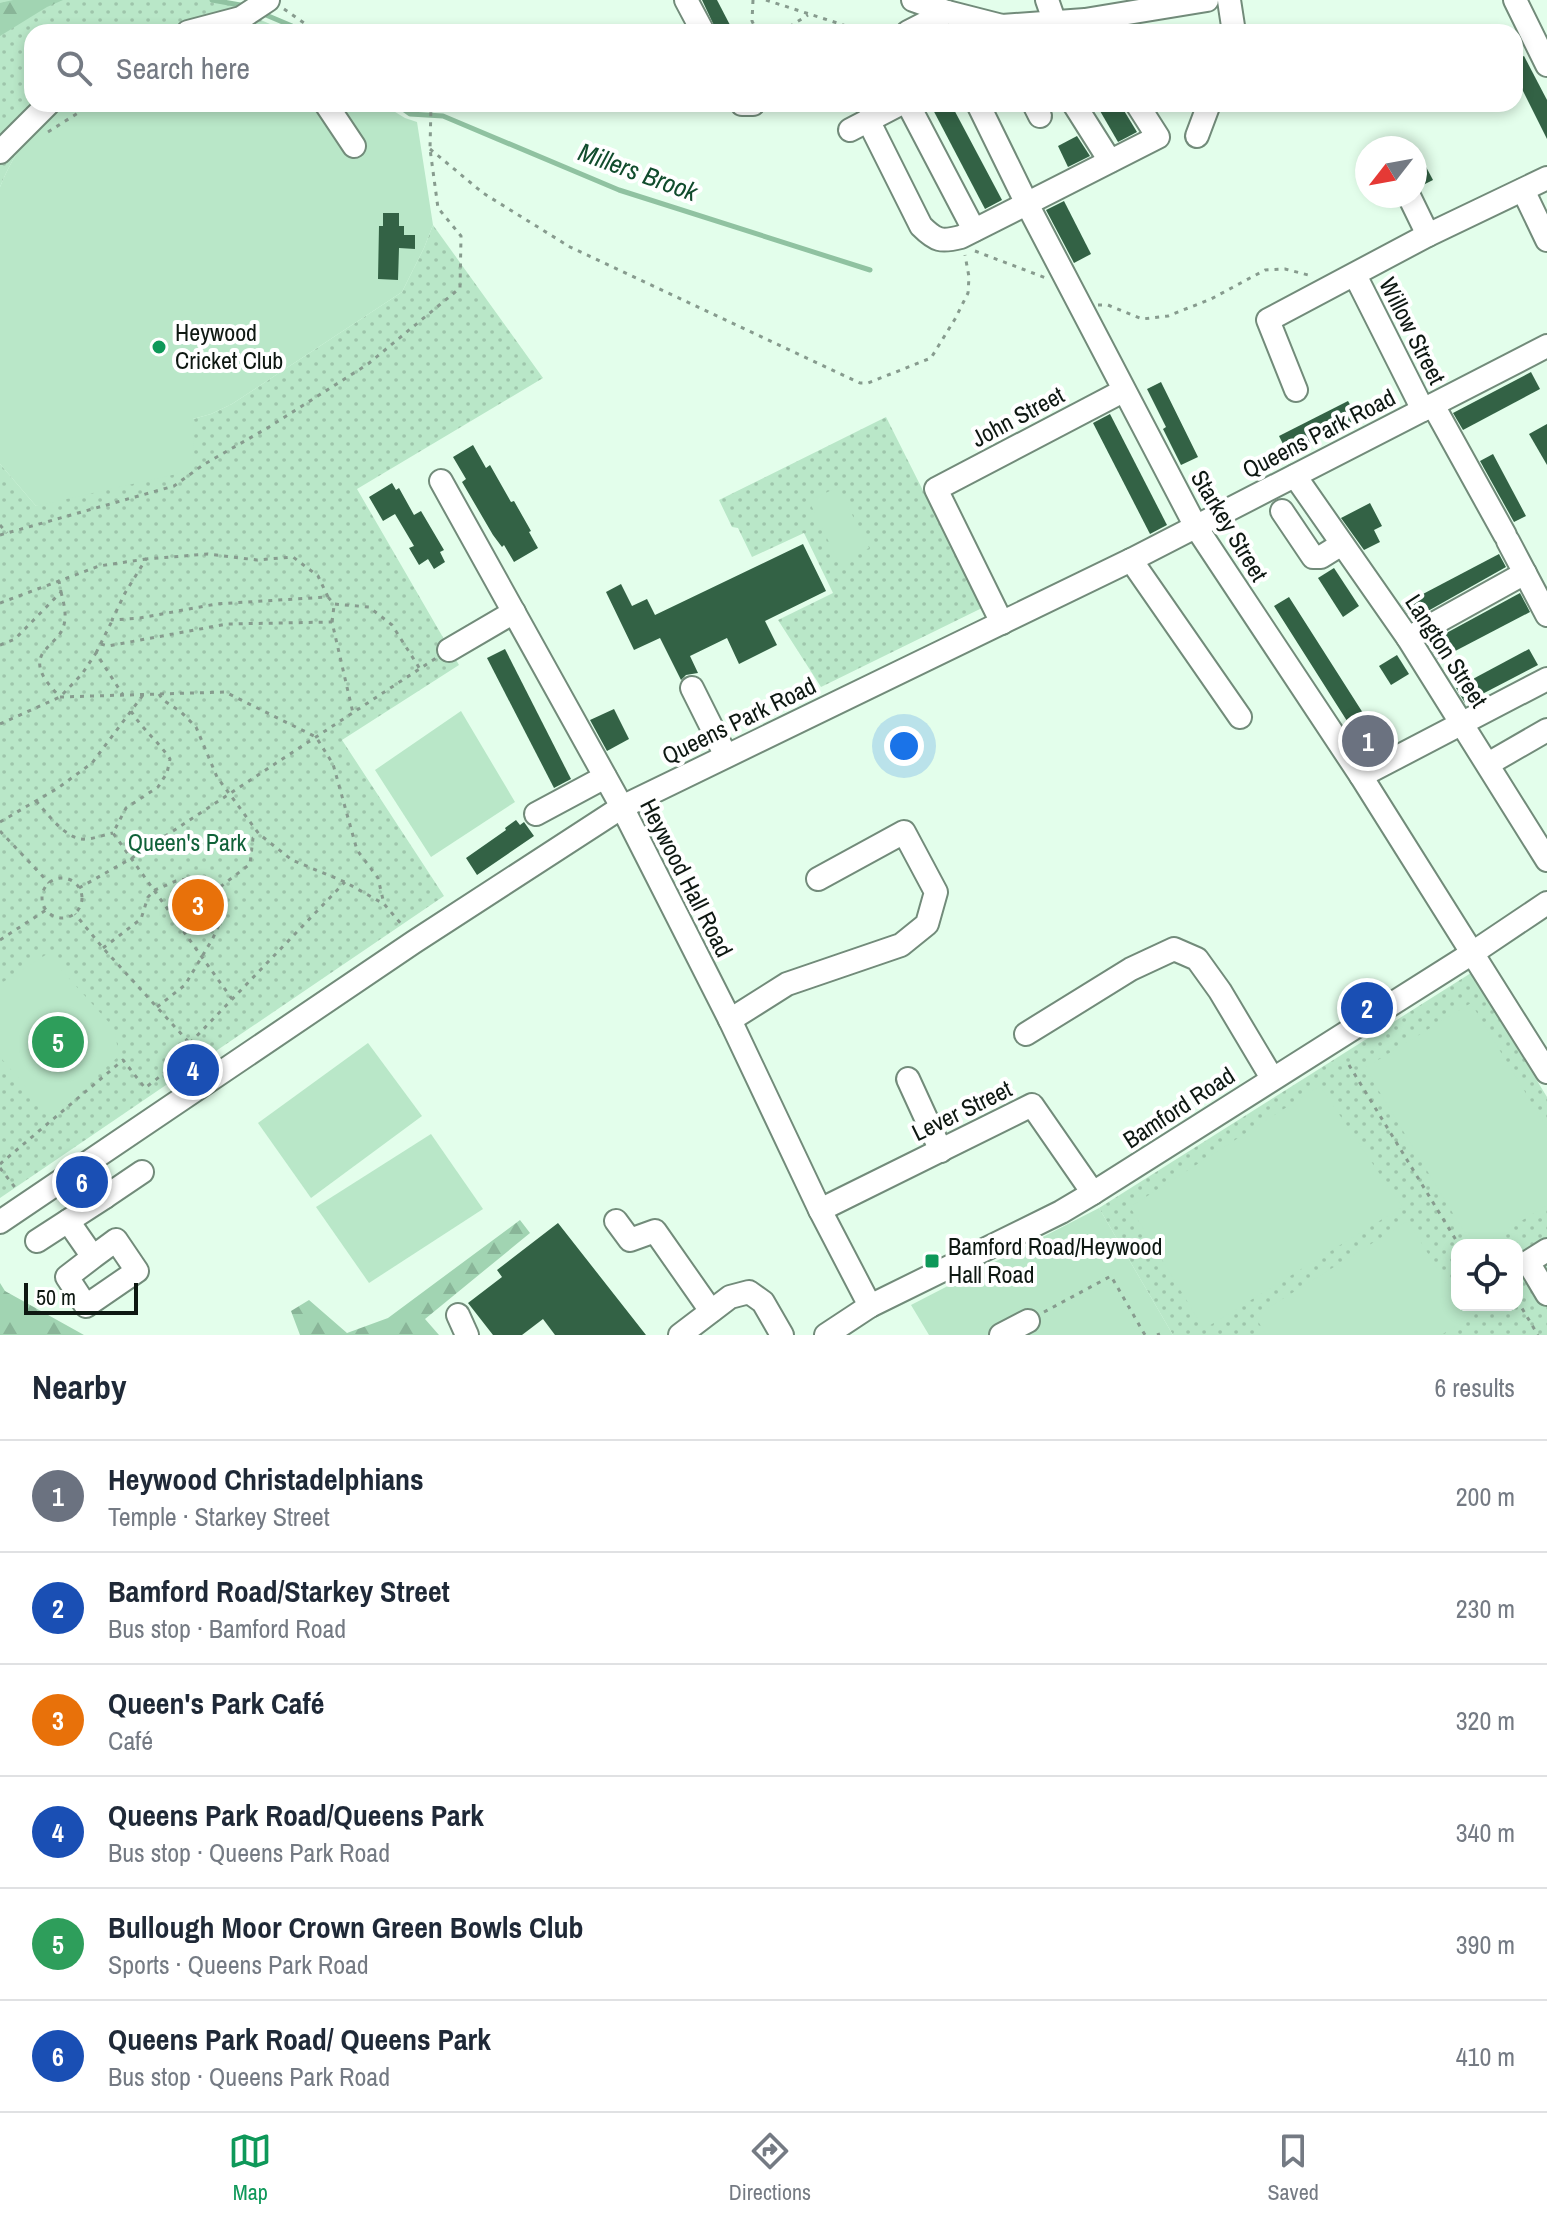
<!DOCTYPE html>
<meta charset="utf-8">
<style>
body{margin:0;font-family:"Archivo Narrow",sans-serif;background:#f6f6f7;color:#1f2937}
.controls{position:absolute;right:24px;bottom:24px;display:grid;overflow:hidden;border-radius:16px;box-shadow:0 4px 12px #0003}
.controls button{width:72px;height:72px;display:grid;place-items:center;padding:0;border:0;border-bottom:2px solid #e0e1e3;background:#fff;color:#1f2937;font:40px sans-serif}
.compass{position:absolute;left:1355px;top:136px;width:72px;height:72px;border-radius:50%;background:#fff;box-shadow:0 4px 12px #0003;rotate:239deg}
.scale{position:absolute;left:24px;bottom:20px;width:114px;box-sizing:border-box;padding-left:8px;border:4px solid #0e1812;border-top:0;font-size:22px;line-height:28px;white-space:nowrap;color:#0e1812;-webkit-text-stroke:6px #fff;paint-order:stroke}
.you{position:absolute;left:904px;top:746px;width:28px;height:28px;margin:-20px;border:6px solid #fff;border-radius:50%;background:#1a73e8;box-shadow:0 0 0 12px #1a73e833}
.badge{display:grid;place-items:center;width:52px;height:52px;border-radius:50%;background:#0e9859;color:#fff;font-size:26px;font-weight:700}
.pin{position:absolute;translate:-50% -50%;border:4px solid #fff;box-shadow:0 2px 8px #0006}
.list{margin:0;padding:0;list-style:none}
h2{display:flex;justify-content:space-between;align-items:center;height:104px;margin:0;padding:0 32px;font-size:34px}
h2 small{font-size:26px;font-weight:400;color:#747a83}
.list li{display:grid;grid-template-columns:52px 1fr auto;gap:24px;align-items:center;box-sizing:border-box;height:112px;padding:0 32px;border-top:2px solid #e0e1e3}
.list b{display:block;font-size:30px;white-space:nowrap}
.list p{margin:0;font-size:26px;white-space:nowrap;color:#747a83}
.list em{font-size:26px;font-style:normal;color:#747a83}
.icon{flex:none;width:44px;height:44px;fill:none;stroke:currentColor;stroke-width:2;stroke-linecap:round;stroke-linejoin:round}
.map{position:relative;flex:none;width:1547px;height:1335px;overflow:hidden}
.search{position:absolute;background:#fff;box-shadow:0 4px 12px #0003;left:24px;right:24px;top:24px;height:88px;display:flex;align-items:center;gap:20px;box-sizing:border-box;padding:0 28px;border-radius:24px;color:#747a83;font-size:30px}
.sheet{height:776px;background:#fff}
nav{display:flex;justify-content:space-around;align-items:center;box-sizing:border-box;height:112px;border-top:2px solid #e0e1e3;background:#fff;font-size:22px;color:#747a83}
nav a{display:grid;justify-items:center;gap:4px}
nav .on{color:#0e9859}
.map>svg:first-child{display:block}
.grass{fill:url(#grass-dots);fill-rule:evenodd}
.forest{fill:url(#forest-firs)}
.garden{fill:#b9e7c8}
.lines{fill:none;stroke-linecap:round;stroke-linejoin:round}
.stream{stroke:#90c2a1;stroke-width:5}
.building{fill:#336245}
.minor-casing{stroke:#728b7a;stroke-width:26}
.path{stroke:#879b8e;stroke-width:3;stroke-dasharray:4 6;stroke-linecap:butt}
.minor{stroke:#fff;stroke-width:22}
.poi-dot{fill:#0e9859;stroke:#fff;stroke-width:3}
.labels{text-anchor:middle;stroke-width:8;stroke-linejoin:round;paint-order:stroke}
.street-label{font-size:24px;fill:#0e1812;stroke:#fff}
.poi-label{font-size:24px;fill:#0e1812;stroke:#fff;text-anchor:start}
.park-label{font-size:24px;fill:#106239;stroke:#fff}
.water-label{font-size:26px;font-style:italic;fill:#114c2d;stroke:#fff}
</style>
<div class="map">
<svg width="1547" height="1335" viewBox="0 0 1547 1335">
<defs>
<pattern id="grass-dots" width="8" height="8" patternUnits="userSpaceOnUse" patternTransform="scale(2)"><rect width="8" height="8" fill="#b9e7c8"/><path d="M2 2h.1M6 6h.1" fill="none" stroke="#9ec5ab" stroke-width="1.8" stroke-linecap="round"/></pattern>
<pattern id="forest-firs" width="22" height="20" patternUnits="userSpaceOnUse" patternTransform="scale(2)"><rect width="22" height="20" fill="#a1d4b2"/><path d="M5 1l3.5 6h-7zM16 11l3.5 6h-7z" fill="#89b598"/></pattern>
</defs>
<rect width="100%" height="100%" fill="#e3feeb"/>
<g class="grass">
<path d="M0 0H226L240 11 270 24 264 32H32V104H63C32 126 14 153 0 187Z"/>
<polygon points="433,225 543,378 357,489 459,665 342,740 444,896 0,1198 0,464 36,506 193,419 211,414 232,404 402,292 424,248"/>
<polygon points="886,417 982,608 821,687 778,620 833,593 804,533 752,557 738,528 732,527 719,500"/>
<path d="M1471 973 1547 1097V1335H1173L1099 1208ZM1457 1245H1517V1305H1457Z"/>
</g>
<g class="forest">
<polygon points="13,0 63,0 47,7 0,36 0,3"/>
<polygon points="520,1220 530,1233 425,1319 439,1335 300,1335 291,1311 309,1300 347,1333 388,1318"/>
<polygon points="0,1283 5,1291 84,1335 0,1335"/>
</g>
<g class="garden">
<path d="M63 104H382L405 118 417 122 433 225 424 248 402 292 232 404 211 414 193 419 194 470 36 506 0 464V187C14 153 32 126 63 104Z"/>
<polygon points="838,487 869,548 839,563 809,501"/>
<polygon points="461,711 515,802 431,857 375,770"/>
<polygon points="47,954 114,1028 119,1056 50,1115 0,1057 0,984"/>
<polygon points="1471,1003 1547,1128 1547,1205 1482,1245 1472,1245 1365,1068"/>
<polygon points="368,1043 422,1116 311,1198 258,1123"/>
<polygon points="1320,1086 1402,1207 1204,1329 1130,1207"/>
<polygon points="431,1134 483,1209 369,1283 316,1207"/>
<polygon points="1099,1208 1173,1335 929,1335 911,1305"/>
<polygon points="1408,1221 1457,1301 1457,1305 1460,1305 1468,1319 1441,1335 1266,1335 1255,1316"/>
</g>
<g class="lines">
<g class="stream">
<polyline points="212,0 246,6"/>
<polyline points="266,15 292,26 299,32"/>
<polyline points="396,104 410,114 443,116 619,190 870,270"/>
</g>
</g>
<g class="building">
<polygon points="702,0 717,0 730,25 717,32"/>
<polygon points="1524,56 1547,100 1547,139 1515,75 1515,60"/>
<polygon points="930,104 951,104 1002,200 985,209"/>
<polygon points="1096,104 1120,104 1137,132 1118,142"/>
<polygon points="1077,136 1090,156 1068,167 1058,146"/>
<polygon points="1415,146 1433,180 1419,187 1415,184"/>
<polygon points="1064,201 1091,254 1074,263 1046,210"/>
<polygon points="383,213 399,213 399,226 404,226 404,235 415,235 415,249 399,248 398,280 378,279 379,226 383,226"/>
<polygon points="1531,372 1540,389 1463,430 1453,413"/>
<polygon points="1161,382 1198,457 1181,465 1163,429 1166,427 1147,389"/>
<polygon points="1348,401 1358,419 1288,454 1279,436"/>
<polygon points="1110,414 1167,525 1150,534 1093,423"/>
<polygon points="1547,424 1547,465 1529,434"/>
<polygon points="473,445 486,468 490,465 511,502 514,501 531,531 529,532 538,548 514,562 504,545 502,547 493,535 462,482 466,479 453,457"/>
<polygon points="1493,454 1526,516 1514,522 1480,461"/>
<polygon points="392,483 396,490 399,488 414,515 421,511 444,550 440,552 445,562 434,569 428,559 419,565 409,548 414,546 395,514 383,521 369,497"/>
<polygon points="1370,503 1382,526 1374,530 1380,542 1364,550 1341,518"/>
<polygon points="803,544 826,591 765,621 777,645 739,664 727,638 690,656 698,673 686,675 681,680 660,638 634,650 606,592 621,584 632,606 647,599 655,615"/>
<polygon points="1499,554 1506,567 1412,620 1402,605"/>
<polygon points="1334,568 1359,606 1343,617 1318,578"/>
<polygon points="1520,593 1530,612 1438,660 1428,643"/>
<polygon points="1289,597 1370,724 1384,716 1397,737 1368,754 1274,606"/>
<polygon points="505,649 571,779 554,788 487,658"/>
<polygon points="1529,649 1538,665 1465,703 1456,688"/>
<polygon points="1397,655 1409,674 1391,685 1379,666"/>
<polygon points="614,709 629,739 607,751 590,720"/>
<polygon points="516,820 520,825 524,822 534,836 477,875 466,858 506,830 505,828"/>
<polygon points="196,886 202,894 205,891 214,903 211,905 217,914 201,925 181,897"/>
<polygon points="558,1223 646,1335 555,1335 543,1319 522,1335 493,1335 468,1303 502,1277 497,1270"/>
</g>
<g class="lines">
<defs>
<g id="minor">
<polyline points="686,0 703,32"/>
<polyline points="913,0 947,12 1002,26 1085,20 1207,0"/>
<polyline points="1047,0 1055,23"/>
<polyline points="1229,0 1233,26 1231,32"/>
<polyline points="1515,0 1547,65"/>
<polyline points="188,32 241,18 268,0"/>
<polyline points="908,32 947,12"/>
<polyline points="326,104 354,146"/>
<polyline points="742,104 753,104"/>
<polyline points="908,104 974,230"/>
<polyline points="978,104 1026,202 1196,527 1361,776 1547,1072"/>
<polyline points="1034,104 1040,116"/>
<polyline points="1074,104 1110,161"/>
<path d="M868 120 921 226C936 241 941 242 961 237L1158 137 1137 104"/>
<polyline points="850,130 900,104"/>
<polyline points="1197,136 1209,104"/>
<polyline points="0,152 48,104"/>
<polyline points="1523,190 1547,240"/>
<polyline points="1409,196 1428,235"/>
<polyline points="1355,275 1423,410"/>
<polyline points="1296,390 1268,320 1428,235 1547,178"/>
<polyline points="1433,405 1505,535"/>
<polyline points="1295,476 1408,638 1547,860"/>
<polyline points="441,481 622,807 730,1020 820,1210 870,1306"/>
<polyline points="1282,511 1313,557 1321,557 1342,544"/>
<polyline points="1508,541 1547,615"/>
<polyline points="1131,560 1240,717"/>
<polyline points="1002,623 936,489 1123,391"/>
<polyline points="1408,638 1525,573"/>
<polyline points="449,650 514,612"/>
<polyline points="692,688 726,756"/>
<polyline points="1488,764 1547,730"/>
<polyline points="1361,776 1547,679"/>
<polyline points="536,814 605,777"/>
<polyline points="730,1020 787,984 901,945 927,924 936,892 904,832 818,879"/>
<polyline points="1026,1034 1131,969 1174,949 1197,959 1220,991 1272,1078"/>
<polyline points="908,1079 941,1151"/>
<polyline points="81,1166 105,1197 142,1172"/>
<polyline points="820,1210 1032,1105 1093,1193"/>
<polyline points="68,1221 93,1257 116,1240 137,1271 86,1306 67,1277 93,1257"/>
<polyline points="616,1221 630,1240 655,1231 711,1311"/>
<polyline points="0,1222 414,942 622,807 1131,560 1547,346"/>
<polyline points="37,1241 105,1197"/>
<polyline points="1547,1250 1528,1262 1547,1294"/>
<polyline points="458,1315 467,1335"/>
<polyline points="680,1335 730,1297 749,1292 763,1302 782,1335"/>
<polyline points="826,1335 870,1306 1061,1212 1093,1193 1474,952 1547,903"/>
<polyline points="1001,1335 1028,1321"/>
</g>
</defs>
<use href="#minor" class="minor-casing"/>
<g class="path">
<polyline points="753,0 752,21 757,32"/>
<polyline points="766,0 865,32"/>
<polyline points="284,9 317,32"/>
<polyline points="781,32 808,15"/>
<polyline points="48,132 92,104"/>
<polyline points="430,149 483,193 570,247 860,383 868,383 931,358 955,319 968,293 969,277 965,255"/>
<polyline points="975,251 1046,278"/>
<polyline points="1098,305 1108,305 1142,319 1168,316 1211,299 1265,270 1285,269 1312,276"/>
<polyline points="0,525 7,533"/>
<polyline points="0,535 174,486 203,465 269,427 368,364 460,288 461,236 438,208 430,149 431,104"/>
<path d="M61 592C64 604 68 618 62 630 59 637 51 643 46 649 30 666 48 684 60 697L225 692 316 737 333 764 357 850 378 878 384 904"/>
<polyline points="328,597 318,576 293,557 257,560 208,554 146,559 125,593 112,620 140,618 216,604 328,597 334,604 369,607 392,625 420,669"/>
<polyline points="0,603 59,581"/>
<polyline points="332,622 334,606"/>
<polyline points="101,644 108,646 227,624 332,622 353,713"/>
<polyline points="0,645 15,639 61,592 59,581 99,566 146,559"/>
<polyline points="96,653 112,621"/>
<polyline points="159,694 163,700 181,712 196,727 217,777 259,834 292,860 345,882 384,904 403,926"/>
<path d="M131 711C142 729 158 741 170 759L167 773 158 787 126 808 113 833 232 999"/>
<polyline points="0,724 60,697 82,674 96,653 123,695"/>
<path d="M36 801C47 813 63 836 81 839 91 840 103 835 113 833"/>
<polyline points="0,822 58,788 92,763 143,695"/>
<polyline points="0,831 49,883"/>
<circle cx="62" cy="898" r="20"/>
<polyline points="79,888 132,858 436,658"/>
<polyline points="0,940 46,910"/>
<polyline points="103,948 141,919 148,897 155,890 176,881 191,878 201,879 220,887 250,864 253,838 258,834"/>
<polyline points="157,1007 185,985 213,938 223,916 223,902 220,887"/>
<polyline points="190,1043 345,882"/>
<polyline points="195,1049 206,1062"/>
<polyline points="1349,1065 1459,1245"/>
<polyline points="0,1164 123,1060 145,1088 195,1049 103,948 75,914"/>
<polyline points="0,1168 17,1190"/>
<polyline points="1517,1300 1538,1335"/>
<polyline points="1044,1312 1111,1276 1145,1335"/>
<polyline points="1157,1335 1160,1334"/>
</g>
<use href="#minor" class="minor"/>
</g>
<g class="poi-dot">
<circle cx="159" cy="347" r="8"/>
<rect x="924" y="1253" width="16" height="16" rx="4"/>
</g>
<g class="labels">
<g class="street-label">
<text transform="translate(1412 331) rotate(63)" y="8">Willow Street</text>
<text transform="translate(1018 417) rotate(-28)" y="8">John Street</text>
<text transform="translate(1319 434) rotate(-27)" y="8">Queens Park Road</text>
<text transform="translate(1229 526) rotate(59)" y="8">Starkey Street</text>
<text transform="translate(1446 651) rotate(57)" y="8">Langton Street</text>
<text transform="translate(739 721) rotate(-26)" y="8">Queens Park Road</text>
<text transform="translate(686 878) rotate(63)" y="8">Heywood Hall Road</text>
<text transform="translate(1179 1108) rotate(-33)" y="8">Bamford Road</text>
<text transform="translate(962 1111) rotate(-26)" y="8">Lever Street</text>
</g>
<g class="poi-label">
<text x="175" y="341">Heywood<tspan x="175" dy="28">Cricket Club</tspan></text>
<text x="948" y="1255">Bamford Road/Heywood<tspan x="948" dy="28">Hall Road</tspan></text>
</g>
<g class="park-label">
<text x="187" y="851">Queen's Park</text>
</g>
<g class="water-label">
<text transform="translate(638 172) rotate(20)" y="9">Millers Brook</text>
</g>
</g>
</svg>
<div class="controls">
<button><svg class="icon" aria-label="locate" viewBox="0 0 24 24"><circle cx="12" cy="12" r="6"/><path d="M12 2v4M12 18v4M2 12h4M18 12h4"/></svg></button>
</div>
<svg class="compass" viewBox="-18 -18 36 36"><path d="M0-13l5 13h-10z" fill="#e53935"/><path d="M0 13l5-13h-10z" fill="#747a83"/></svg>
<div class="scale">50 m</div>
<div class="you"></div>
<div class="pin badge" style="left:1368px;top:741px;background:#6b7280">1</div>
<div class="pin badge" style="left:1367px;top:1008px;background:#1a4fb4">2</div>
<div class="pin badge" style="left:198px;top:905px;background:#e8710a">3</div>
<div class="pin badge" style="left:193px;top:1070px;background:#1a4fb4">4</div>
<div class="pin badge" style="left:58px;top:1042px;background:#2e9e5b">5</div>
<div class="pin badge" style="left:82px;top:1182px;background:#1a4fb4">6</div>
<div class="search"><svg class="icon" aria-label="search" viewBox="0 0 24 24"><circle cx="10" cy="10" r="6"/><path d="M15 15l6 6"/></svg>Search here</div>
</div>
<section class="sheet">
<h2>Nearby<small>6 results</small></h2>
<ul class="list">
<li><span class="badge" style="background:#6b7280">1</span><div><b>Heywood Christadelphians</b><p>Temple · Starkey Street</p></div><em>200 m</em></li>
<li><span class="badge" style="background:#1a4fb4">2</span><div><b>Bamford Road/Starkey Street</b><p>Bus stop · Bamford Road</p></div><em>230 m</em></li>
<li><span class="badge" style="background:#e8710a">3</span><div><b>Queen's Park Café</b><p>Café</p></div><em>320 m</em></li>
<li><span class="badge" style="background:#1a4fb4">4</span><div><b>Queens Park Road/Queens Park</b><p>Bus stop · Queens Park Road</p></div><em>340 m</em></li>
<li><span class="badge" style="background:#2e9e5b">5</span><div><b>Bullough Moor Crown Green Bowls Club</b><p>Sports · Queens Park Road</p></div><em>390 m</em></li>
<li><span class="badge" style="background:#1a4fb4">6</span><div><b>Queens Park Road/ Queens Park</b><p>Bus stop · Queens Park Road</p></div><em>410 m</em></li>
</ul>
</section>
<nav>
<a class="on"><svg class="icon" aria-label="map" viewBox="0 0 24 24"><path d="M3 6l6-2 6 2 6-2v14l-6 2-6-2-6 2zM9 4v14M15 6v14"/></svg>Map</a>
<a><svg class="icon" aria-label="directions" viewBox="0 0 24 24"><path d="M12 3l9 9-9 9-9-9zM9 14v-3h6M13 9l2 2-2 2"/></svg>Directions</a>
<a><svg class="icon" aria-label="saved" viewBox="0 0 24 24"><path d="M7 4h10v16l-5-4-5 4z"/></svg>Saved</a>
</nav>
